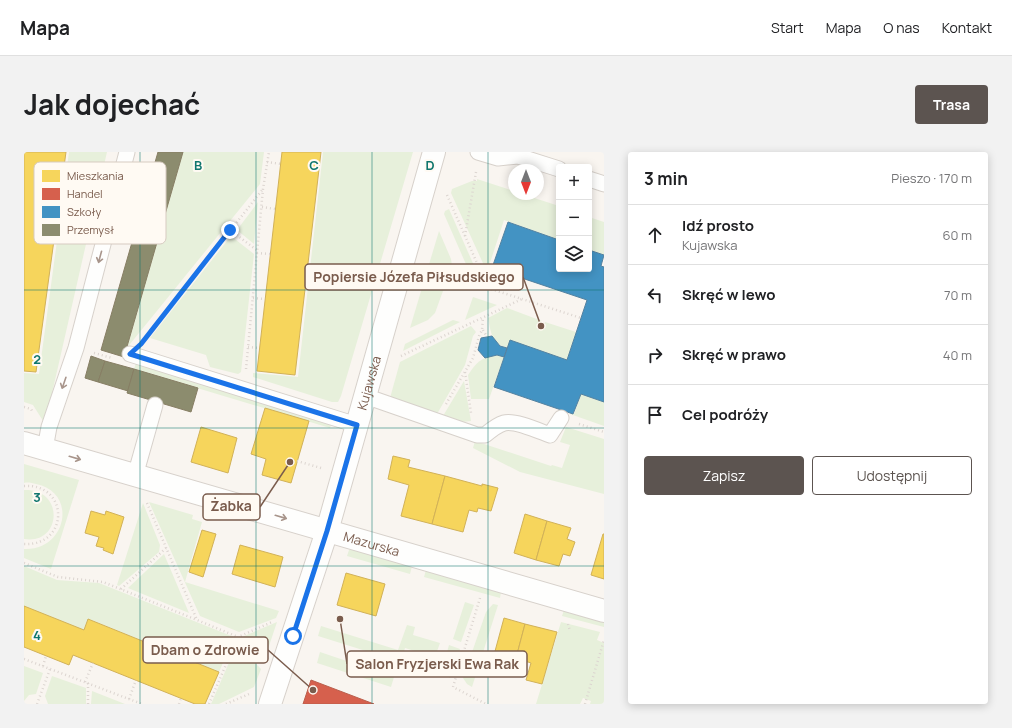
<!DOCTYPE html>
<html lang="pl">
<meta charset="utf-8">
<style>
body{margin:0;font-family:Manrope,sans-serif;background:#f2f2f2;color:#202124}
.controls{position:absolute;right:12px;top:12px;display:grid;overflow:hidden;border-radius:4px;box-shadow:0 2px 10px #0003}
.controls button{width:36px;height:36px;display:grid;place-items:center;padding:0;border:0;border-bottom:1px solid #e0e0e0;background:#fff;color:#202124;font:20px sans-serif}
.compass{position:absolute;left:484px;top:12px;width:36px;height:36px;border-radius:50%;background:#fff;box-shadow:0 2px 10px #0003;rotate:180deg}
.stop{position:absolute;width:12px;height:12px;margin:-9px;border:3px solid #1a73e8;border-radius:50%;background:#fff}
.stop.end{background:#1a73e8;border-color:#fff;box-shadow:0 1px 4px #0008}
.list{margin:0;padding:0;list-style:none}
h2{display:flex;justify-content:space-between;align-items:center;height:52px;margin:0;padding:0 16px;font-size:17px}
h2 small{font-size:13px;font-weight:400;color:#757577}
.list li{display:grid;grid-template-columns:26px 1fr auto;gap:12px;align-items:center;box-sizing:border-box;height:60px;padding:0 16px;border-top:1px solid #e0e0e0}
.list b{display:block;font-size:15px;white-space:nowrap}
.list p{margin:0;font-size:13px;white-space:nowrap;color:#757577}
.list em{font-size:13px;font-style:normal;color:#757577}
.actions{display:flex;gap:8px;padding:12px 16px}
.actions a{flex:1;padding:9px 0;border:1px solid #5c5450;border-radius:4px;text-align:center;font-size:14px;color:#5c5450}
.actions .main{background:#5c5450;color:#fff}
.icon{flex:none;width:22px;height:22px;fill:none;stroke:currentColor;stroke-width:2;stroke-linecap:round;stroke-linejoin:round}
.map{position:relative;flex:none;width:580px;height:552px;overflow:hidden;border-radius:4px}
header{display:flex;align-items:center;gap:24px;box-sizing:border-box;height:56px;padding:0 20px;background:#fff;border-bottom:1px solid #e0e0e0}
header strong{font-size:19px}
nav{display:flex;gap:22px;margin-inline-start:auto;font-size:14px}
.intro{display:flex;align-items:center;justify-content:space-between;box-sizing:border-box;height:96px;padding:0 24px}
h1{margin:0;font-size:28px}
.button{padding:10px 18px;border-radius:4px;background:#5c5450;color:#fff;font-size:14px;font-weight:700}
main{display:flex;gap:24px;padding:0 24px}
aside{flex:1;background:#fff;border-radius:4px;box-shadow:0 2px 10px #0003}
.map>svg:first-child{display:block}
.green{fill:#e7f0db}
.homes{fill:#f6d55c;stroke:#d1b158}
.shops{fill:#d6604d;stroke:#ba5f4d}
.schools{fill:#4393c3;stroke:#5482a0}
.industry{fill:#8c8c6e;stroke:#877e64}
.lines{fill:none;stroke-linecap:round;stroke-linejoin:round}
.lane-casing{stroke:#d7d1cb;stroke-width:17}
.street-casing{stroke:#d7d1cb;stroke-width:24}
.path{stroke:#dcd5d0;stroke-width:2.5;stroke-dasharray:1 3;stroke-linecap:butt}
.lane{stroke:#fefefd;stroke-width:15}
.street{stroke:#fefefd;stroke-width:22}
.oneway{stroke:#a8958b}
.route{stroke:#1a73e8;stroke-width:5}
.grid{fill:none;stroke:#0f766e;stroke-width:1;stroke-opacity:0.55}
.labels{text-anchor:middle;stroke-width:4;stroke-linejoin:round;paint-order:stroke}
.street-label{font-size:13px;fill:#7a5c4d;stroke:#fffaf3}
.key{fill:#fffaf3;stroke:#d7cbc1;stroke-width:1}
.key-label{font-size:11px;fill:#7a5c4d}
.grid-label{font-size:13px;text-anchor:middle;font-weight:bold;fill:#0f766e;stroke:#fffaf3;stroke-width:4;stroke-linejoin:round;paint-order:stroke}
.leader{fill:none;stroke:#7a5c4d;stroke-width:1.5}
.callout-dot{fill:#7a5c4d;stroke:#fffaf3;stroke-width:1.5}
.callout{fill:#fffaf3;stroke:#7a5c4d;stroke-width:1.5}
.callout-label{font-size:14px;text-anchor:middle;font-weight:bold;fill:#7a5c4d}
</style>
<header>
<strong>Mapa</strong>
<nav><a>Start</a><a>Mapa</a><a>O nas</a><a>Kontakt</a></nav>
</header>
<div class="intro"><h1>Jak dojechać</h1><a class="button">Trasa</a></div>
<main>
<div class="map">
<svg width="580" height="552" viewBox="0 0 580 552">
<rect width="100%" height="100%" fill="#f9f5f0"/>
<g class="green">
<polygon points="45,0 83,0 21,272 9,253 0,250 0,221 15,222"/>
<polygon points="159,0 240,0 236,32 102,197"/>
<polygon points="299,0 389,0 317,244 314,250 308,250 229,225 229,221 274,225"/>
<polygon points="453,27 490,39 490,42 498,42 535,54 535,88 480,68 463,120 427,41 428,37 448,29 453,29"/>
<polygon points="234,50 230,92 213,78"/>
<polygon points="425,57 455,125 454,126 449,123 441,110 420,62 421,59"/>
<polygon points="565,65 580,70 580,103 565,98"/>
<polygon points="415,79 427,107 428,114 411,161 404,168 386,176"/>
<polygon points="207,84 230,102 217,220 214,222 186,215 182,203 126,186"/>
<polygon points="449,145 473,153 441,168"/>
<path d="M483 156 518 169 517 171H515L514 176 520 177 522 173 520 172 521 170 552 180 543 208 486 189 483 196C467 191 467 180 464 166Z"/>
<polygon points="429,168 436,170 379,199 381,192"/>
<polygon points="447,174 452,180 449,184 441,213 413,262 366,246 376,210"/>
<path d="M473 203 480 205 465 247H447L444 223C453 210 456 206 473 203Z"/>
<polygon points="112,211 308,270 306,276 110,217"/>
<polygon points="440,229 447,269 438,270 419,264"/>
<polygon points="557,242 580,250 580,274 546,262 546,261 550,262"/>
<polygon points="542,275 580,287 580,342 496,320 449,296 451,289 527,314 528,313 538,316 546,293 536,290"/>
<path d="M0 312 55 328 27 417 0 406V397C43 399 54 340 12 332 8 331 4 330 0 331Z"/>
<path d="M0 338C41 336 38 393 0 387Z"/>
<polygon points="125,350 169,363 168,367 178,370 161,430 255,459 252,466 215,480 176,464"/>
<polygon points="119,351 136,393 135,400 95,434 93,433"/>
<polygon points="325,398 333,398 388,414 386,422 323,404"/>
<polygon points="140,402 165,461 104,436"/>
<polygon points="0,414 33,428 75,431 210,485 195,520 65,467 60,478 0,454"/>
<polygon points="402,418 477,440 476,446 400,425"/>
<polygon points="441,450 450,453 437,490 429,487"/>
<polygon points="469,452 474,453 448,535 443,532 439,526 462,460"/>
<polygon points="540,458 580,470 580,475 538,464"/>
<polygon points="253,470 240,509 218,485"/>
<polygon points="537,470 576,480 573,488 580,491 580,552 566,552 567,549 559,546 556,552 512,552"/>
<polygon points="383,473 391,475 389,483 416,491 412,502 422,504 425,493 436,497 426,526 419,521 422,509 381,496 377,510 294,484 297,474 374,498"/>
<polygon points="213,492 237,517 230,535 195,552 187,552"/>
<polygon points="296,500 370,525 367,535 293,511"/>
<polygon points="0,514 19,521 12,542 5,543 0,549"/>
<polygon points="28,524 62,536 62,552 24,552 21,544"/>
<polygon points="68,539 101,552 67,552"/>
</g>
<g class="homes">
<polygon points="0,0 42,0 12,220 0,219"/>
<polygon points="258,0 297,0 271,223 233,219"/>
<polygon points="241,256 285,269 267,331 238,323 242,307 227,302"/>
<polygon points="177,275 213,286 204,321 167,310"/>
<polygon points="369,304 386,308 384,315 421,324 408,372 377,364 385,333 364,327"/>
<polygon points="421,324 458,334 458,332 474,336 467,359 454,356 453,360 445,358 439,380 408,372"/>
<polygon points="67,359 81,363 82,359 100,365 89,402 79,398 80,396 72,394 75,385 61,381"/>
<polygon points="501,362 523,369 512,408 490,401"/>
<polygon points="523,369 547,376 543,387 551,390 546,404 539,402 535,414 512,408"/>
<polygon points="178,378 192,382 179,425 165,420"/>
<polygon points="579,382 580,382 580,427 567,423"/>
<polygon points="216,393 259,405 251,435 208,422"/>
<polygon points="322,421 361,432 352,464 313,453"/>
<polygon points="0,454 60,478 64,467 195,520 181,552 171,552 49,503 45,513 0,495"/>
<polygon points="480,466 501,472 492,506 482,503 478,517 467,514"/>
<polygon points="501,472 533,480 518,532 502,528 507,511 492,506"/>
</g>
<polygon class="shops" points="287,528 350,552 279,552"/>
<g class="schools">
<polygon points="484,70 535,88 535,117 565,117 565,98 580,103 577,114 580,115 580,250 557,242 549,262 470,235 486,188 543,208 563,148 468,116"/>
<polygon points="468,184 476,194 483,196 480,205 473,203 461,206 454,198 457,186"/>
</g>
<g class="industry">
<polygon points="134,0 159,0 100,205 77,198"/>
<polygon points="67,204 81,209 74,230 61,226"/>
<polygon points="81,209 110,217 104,239 74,230"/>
<polygon points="110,217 174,236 167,260 103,241"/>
</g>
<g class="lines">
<defs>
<g id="lane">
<polyline points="454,0 474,6 494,4 535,17"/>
<polyline points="565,27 580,32"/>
<polyline points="106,202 333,273"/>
<path d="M341 244 453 283H461C467 278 473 273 480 271 491 268 515 279 526 283L537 266"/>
<polyline points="21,297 25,275 52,196 103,0"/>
<polyline points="111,324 131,253"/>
</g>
<g id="street">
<path id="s1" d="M0 291 580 459"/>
<path id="s2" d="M246 552 303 379 410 0"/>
</g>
</defs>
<use href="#lane" class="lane-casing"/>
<use href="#street" class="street-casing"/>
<g class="path">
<polyline points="243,10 257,12"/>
<polyline points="423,43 464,136"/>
<polyline points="238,55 251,57"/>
<polyline points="206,78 234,99"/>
<polyline points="441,84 452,20"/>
<polyline points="233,101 246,102"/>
<polyline points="433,126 557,166"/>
<polyline points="229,146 241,147"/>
<polyline points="459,178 463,185"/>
<polyline points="121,187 239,37"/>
<polyline points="224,195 235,196"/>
<polyline points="70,201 88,206"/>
<polyline points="377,204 498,147"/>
<polyline points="222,217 239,37 245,0"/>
<polyline points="441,220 447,261"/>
<polyline points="422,252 449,206 455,184 458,178 459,166"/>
<polyline points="0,255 7,257 9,261"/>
<polyline points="555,272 580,280"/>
<polyline points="273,309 297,316"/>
<path d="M0 334C45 331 46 394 0 392"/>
<polyline points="123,351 173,468 214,485 235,508"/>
<polyline points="0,411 34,425 79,430 173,468"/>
<polyline points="97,437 142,396"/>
<polyline points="456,446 429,535 462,552"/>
<polyline points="544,472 546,479"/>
<polyline points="0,507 118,552"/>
<polyline points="19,514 22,504"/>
<polyline points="61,530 69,511"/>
<polyline points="105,547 112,528"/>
<polyline points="13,552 26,517"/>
<polyline points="64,552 64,531"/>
<polyline points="155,552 157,546"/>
<polyline points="185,552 214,485 248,470"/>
<polyline points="202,552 225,542"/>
<polyline points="561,552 580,488"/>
</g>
<use href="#lane" class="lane"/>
<use href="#street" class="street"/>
</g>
<defs><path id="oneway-shaft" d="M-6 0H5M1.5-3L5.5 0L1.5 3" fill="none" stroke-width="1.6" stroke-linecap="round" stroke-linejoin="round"/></defs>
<g class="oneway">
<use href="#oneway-shaft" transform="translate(76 105) rotate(105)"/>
<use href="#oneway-shaft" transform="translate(40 231) rotate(109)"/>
<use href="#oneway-shaft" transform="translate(51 306) rotate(16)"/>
<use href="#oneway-shaft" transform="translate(257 365) rotate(16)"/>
</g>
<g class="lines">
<polyline class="route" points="206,78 117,192 106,202 333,273 303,379 269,484"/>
</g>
<path class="grid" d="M116 0V552M232 0V552M348 0V552M464 0V552M0 138H580M0 276H580M0 414H580"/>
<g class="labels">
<g class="street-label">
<text dy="5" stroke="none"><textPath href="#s2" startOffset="336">Kujawska</textPath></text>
<text dy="5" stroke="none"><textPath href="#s1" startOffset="362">Mazurska</textPath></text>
</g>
</g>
<rect x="10" y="10" width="132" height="82" rx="6" class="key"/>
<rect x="18" y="18" width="18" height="12" fill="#f6d55c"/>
<rect x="18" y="36" width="18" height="12" fill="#d6604d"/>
<rect x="18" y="54" width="18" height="12" fill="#4393c3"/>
<rect x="18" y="72" width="18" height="12" fill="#8c8c6e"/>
<g class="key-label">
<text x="43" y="28">Mieszkania</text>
<text x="43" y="46">Handel</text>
<text x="43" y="64">Szkoły</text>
<text x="43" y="82">Przemysł</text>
</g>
<g class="grid-label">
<text x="174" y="18">B</text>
<text x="290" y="18">C</text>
<text x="406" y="18">D</text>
<text x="13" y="212">2</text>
<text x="13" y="350">3</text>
<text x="13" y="488">4</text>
</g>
<path class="leader" d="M517 174L499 125M266 310L236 355M289 538L244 498M316 467L323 512"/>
<g class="callout-dot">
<circle cx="517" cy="174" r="4"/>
<circle cx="266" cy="310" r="4"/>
<circle cx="289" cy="538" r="4"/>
<circle cx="316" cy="467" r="4"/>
</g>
<g class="callout">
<rect x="281" y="112" width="218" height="26" rx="4"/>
<rect x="179" y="342" width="57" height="26" rx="4"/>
<rect x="119" y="485" width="125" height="26" rx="4"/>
<rect x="323" y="499" width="180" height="26" rx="4"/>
</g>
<g class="callout-label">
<text x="390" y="130">Popiersie Józefa Piłsudskiego</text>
<text x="207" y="359">Żabka</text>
<text x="181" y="503">Dbam o Zdrowie</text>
<text x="413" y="517">Salon Fryzjerski Ewa Rak</text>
</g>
</svg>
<div class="controls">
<button>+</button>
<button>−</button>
<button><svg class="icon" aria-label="layers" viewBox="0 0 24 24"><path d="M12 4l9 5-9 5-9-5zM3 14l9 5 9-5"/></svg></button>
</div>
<svg class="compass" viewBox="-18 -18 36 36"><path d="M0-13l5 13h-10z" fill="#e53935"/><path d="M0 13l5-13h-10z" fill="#757577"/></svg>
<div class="stop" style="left:269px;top:484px"></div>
<div class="stop end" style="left:206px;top:78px"></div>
</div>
<aside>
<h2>3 min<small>Pieszo · 170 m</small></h2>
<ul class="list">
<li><svg class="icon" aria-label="ahead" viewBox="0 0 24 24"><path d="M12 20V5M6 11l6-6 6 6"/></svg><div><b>Idź prosto</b><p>Kujawska</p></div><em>60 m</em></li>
<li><svg class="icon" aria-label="left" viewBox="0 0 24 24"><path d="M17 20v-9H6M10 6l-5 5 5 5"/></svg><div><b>Skręć w lewo</b></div><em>70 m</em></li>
<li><svg class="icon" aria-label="right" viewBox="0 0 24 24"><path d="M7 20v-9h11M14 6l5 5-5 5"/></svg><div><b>Skręć w prawo</b></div><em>40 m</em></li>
<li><svg class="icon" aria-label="arrive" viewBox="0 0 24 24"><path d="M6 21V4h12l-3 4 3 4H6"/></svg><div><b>Cel podróży</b></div></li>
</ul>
<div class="actions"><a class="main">Zapisz</a><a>Udostępnij</a></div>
</aside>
</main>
